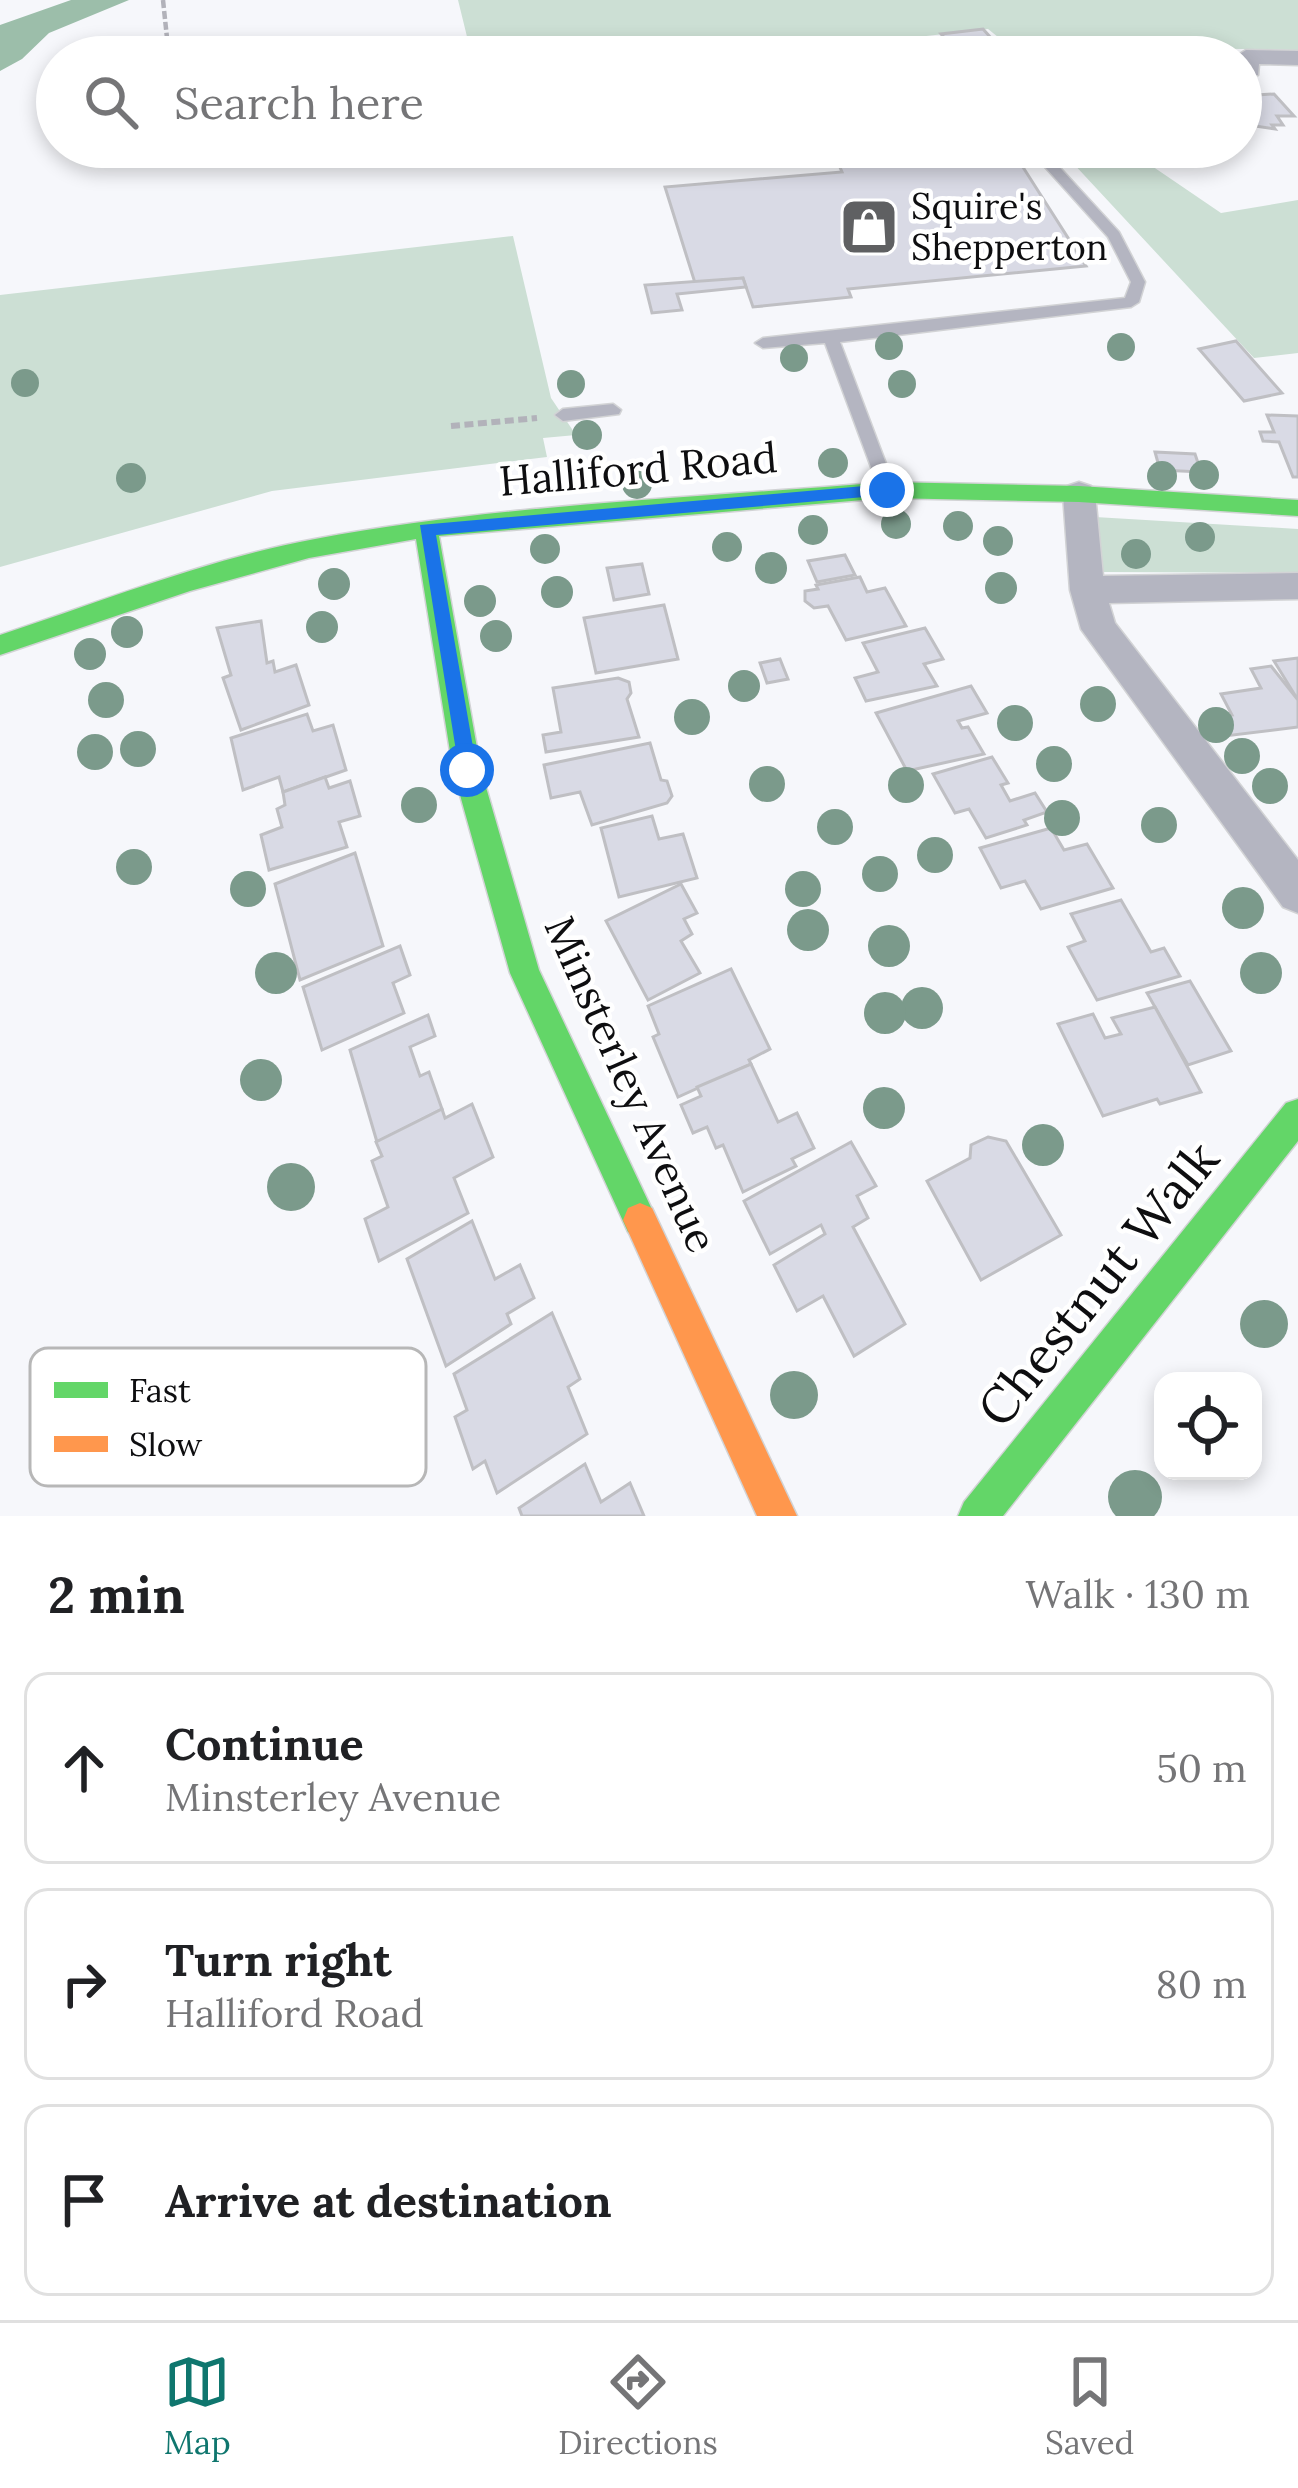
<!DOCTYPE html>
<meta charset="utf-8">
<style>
body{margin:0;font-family:Lora,serif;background:#f6f6f6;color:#202124}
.controls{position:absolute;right:36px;bottom:36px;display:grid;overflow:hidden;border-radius:24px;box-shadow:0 6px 18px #0003}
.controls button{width:108px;height:108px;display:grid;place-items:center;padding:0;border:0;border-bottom:3px solid #e0e0e0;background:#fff;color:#202124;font:60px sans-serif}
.stop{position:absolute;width:36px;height:36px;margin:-27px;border:9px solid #1a73e8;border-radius:50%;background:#fff}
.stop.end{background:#1a73e8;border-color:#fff;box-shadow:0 3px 12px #0008}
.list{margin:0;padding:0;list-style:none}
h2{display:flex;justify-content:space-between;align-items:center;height:156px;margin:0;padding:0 48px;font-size:51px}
h2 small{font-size:39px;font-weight:400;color:#757577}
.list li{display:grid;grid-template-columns:78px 1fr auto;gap:36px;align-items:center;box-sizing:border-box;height:192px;margin:0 24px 24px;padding:0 24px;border:3px solid #e0e0e0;border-radius:24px}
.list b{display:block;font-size:45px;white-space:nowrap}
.list p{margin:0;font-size:39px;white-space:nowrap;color:#757577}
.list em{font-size:39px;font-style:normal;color:#757577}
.icon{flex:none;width:66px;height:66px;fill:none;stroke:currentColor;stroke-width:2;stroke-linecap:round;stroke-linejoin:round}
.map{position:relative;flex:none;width:1298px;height:1516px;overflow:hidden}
.search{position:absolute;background:#fff;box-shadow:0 6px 18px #0003;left:36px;right:36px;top:36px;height:132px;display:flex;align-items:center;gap:30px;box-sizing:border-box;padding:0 42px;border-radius:66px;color:#757577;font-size:45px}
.sheet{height:804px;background:#fff}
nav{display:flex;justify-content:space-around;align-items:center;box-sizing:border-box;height:168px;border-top:3px solid #e0e0e0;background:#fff;font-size:33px;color:#757577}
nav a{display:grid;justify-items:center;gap:6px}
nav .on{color:#0f766e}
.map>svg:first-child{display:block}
.green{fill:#ccdfd4}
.water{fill:#9cbeaa}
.building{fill:#d9dae5;stroke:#bfbfc3;stroke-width:3}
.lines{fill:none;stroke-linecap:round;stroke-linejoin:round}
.lane-casing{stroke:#d2d3d5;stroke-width:3}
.street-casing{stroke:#d2d3d5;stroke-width:3}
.fast-casing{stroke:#d2d3d5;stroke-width:3}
.slow-casing{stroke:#d2d3d5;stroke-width:3}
.path-far1{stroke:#b2b2ba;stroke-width:4.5;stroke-dasharray:8 3;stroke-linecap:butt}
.path{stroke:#b2b2ba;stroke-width:6;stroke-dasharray:9 4.5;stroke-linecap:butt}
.lane{fill:#b4b5c1;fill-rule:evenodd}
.street{fill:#b4b5c1;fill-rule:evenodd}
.fast{fill:#63d668;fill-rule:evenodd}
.slow{fill:#ff974d;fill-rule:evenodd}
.tree{fill:#7b9a8b}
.route{fill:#1a73e8}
.labels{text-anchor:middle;stroke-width:9;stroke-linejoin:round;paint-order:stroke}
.far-poi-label{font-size:36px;fill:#0e0e10;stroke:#fff;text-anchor:start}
.street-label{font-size:42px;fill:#0e0e10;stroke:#fff}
.near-street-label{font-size:51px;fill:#0e0e10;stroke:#fff}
.key{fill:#fff;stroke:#b7b7b7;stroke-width:3}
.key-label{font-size:33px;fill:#0e0e10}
</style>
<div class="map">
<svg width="1298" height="1516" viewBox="0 0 1298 1516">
<rect width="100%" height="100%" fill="#f6f7fb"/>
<g class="green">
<polygon points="458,0 1298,0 1298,50 1008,45 988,29 847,45 816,40 769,45 774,57 472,57"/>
<polygon points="1058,147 1124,147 1221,213 1298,200 1298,353 1254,358"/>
<polygon points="513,236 551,398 576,435 543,438 547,457 272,491 0,567 0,295"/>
<polygon points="1095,517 1298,529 1298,573 1103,572"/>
</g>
<polygon class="water" points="71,0 129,0 49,33 22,59 0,71 0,25"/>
<g class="building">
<polygon points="983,29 992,39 949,43 941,34"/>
<polygon points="814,42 823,57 774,57 769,47"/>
<polygon points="1274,94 1294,116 1277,116 1283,125 1272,125 1275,129 1241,124 1241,96"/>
<polygon points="1012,150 1086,266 848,289 851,297 753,307 743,278 695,283 665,187 842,172 839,165"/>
<polygon points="743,278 746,287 677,294 682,310 652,313 645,285"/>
<polygon points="1236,341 1282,393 1244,401 1199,349"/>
<polygon points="1267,415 1298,416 1298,477 1293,477 1279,442 1263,441 1260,432 1274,432"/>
<polygon points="1155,452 1195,454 1201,472 1160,470"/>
<polygon points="845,555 855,575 817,582 808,561"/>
<polygon points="642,564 649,594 614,600 607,568"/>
<polygon points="860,577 867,592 885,588 906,626 846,640 828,606 814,608 805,601 805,591 818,589 816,585"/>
<polygon points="664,605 678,659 596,673 584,618"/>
<polygon points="261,621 267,663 273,661 275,672 296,665 309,705 241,730 223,678 231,675 217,628"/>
<polygon points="925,628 943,659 924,664 937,686 866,701 855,678 878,672 863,643"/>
<polygon points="1298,658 1298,700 1274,661"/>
<polygon points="780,659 788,679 767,683 760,663"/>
<polygon points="1271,666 1298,700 1298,727 1225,736 1215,717 1232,715 1221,694 1261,688 1251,669"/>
<polygon points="618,678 629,682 631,693 627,699 639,737 546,752 543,735 561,732 553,688"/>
<polygon points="971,686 987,713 958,721 962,728 968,727 984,754 907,771 876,713"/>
<polygon points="307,714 313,731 333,725 346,770 283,792 279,777 243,790 231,738"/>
<polygon points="650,743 661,780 667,781 672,796 667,803 592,825 580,792 551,798 544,765"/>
<polygon points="992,757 1008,783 1001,785 1010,801 1035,793 1047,812 1024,820 1027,825 986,838 969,809 955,813 933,774"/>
<polygon points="325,777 329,788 350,781 360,816 339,822 347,847 269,870 261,835 282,827 277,809 285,805 283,792"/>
<polygon points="652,816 659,839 683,834 697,878 619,897 601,828"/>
<polygon points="1051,828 1064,850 1087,844 1113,888 1041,909 1025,881 1001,888 980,848"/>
<polygon points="355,853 383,946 300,980 275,884"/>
<polygon points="681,884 697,913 684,919 692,934 681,941 700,973 648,1000 606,921"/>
<polygon points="1121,900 1151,952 1164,948 1180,976 1097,1000 1068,947 1085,941 1071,914"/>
<polygon points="400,946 410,975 393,983 404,1013 322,1050 303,987"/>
<polygon points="731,969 770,1049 749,1060 751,1064 678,1097 653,1037 659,1034 648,1006"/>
<polygon points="1190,981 1231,1051 1188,1065 1147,993"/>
<polygon points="1155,1007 1201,1092 1160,1104 1157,1099 1103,1116 1058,1024 1093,1014 1105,1038 1121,1034 1112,1018"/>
<polygon points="428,1015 435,1036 410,1047 420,1076 429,1072 442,1109 377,1142 350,1050"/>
<polygon points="751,1064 778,1122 797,1113 814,1148 792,1159 796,1166 743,1192 723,1145 716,1148 707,1127 693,1133 681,1105 701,1096 697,1087"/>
<polygon points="472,1104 493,1157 454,1178 468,1213 379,1261 365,1219 388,1207 372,1161 382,1156 376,1142 442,1109 445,1118"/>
<polygon points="988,1137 1006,1141 1061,1235 981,1280 927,1181 970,1158 971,1145"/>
<polygon points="851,1142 876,1186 857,1196 868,1218 853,1227 905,1324 854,1356 823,1296 797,1311 774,1265 825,1234 821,1225 770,1254 744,1201"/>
<polygon points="472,1221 495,1279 520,1265 534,1298 507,1314 511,1324 446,1366 407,1259"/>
<polygon points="552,1313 580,1379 568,1387 587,1434 497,1493 485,1461 473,1469 455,1417 467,1410 454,1374"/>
<polygon points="585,1464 601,1502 630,1483 644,1516 522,1516 519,1508"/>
</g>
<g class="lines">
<defs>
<g id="lane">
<polygon points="914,53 941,53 947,57 908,57"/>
<polygon points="1027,147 1041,147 1119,232 1145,282 1139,302 1131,307 840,342 896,490 887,496 881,494 825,343 763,348 755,343 763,338 1125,298 1131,282 1108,237"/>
<polygon points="613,404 621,410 619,414 563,421 555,415 563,409"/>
</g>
<g id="street">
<polygon points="1246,50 1298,51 1298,65 1259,64 1258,75 1242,75 1241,57 1235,57"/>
<polygon points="1079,482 1091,486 1095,494 1103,576 1298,573 1298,599 1109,603 1115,623 1298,860 1298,913 1283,907 1081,629 1070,590 1063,494 1067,486"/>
</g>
<g id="fast">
<path d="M887 482 1079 486 1298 500V516L1079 502 887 498 439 536 481 770 539 970 657 1220 652 1232 640 1237 628 1232 510 973 453 770 416 539 309 558 190 591 0 655V635C103 601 207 559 315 539 502 504 697 498 887 482Z"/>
<polygon points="1298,1099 1298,1141 1003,1516 958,1516 964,1502 1286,1103"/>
</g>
<polygon id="slow" points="640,1203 652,1208 797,1516 757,1516 623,1220 628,1208"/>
</defs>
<use href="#lane" class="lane-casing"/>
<use href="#street" class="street-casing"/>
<use href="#fast" class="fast-casing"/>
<use href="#slow" class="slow-casing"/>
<polyline class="path-far1" points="163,0 169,57"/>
<polyline class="path" points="451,426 537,418"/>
<use href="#lane" class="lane"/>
<use href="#street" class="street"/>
<use href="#fast" class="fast"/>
<use href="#slow" class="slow"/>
</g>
<g class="tree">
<circle cx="889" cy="346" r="14"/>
<circle cx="1121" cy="347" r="14"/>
<circle cx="794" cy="358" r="14"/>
<circle cx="25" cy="383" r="14"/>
<circle cx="571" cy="384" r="14"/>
<circle cx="902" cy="384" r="14"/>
<circle cx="587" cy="435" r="15"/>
<circle cx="833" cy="463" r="15"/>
<circle cx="1204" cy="475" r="15"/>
<circle cx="1162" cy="476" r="15"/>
<circle cx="131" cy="478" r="15"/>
<circle cx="637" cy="484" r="15"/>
<circle cx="896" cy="524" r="15"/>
<circle cx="958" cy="526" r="15"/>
<circle cx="813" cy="530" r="15"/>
<circle cx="1200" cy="537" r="15"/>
<circle cx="998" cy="541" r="15"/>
<circle cx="727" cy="547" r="15"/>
<circle cx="545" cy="549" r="15"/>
<circle cx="1136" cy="554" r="15"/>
<circle cx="771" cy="568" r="16"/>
<circle cx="334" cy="584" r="16"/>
<circle cx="1001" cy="588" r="16"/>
<circle cx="557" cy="592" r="16"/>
<circle cx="480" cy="601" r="16"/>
<circle cx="322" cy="627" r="16"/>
<circle cx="127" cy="632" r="16"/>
<circle cx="496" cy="636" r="16"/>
<circle cx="90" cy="654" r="16"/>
<circle cx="744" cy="686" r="16"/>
<circle cx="106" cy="700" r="18"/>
<circle cx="1098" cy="704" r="18"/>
<circle cx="692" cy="717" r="18"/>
<circle cx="1015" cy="723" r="18"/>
<circle cx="1216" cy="725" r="18"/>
<circle cx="138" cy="749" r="18"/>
<circle cx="95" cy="752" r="18"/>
<circle cx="1242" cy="756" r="18"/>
<circle cx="1054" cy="764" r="18"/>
<circle cx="767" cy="784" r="18"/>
<circle cx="906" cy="785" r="18"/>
<circle cx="1270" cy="786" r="18"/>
<circle cx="419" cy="805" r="18"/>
<circle cx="1062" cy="818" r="18"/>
<circle cx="1159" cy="825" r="18"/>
<circle cx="835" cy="827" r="18"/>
<circle cx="935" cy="855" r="18"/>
<circle cx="134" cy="867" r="18"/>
<circle cx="880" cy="874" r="18"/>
<circle cx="248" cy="889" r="18"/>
<circle cx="803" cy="889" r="18"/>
<circle cx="1243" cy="908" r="21"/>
<circle cx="808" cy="930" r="21"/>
<circle cx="889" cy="946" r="21"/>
<circle cx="276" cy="973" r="21"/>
<circle cx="1261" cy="973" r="21"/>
<circle cx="922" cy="1008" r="21"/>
<circle cx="885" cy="1013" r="21"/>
<circle cx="261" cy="1080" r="21"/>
<circle cx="884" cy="1108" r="21"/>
<circle cx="1043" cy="1145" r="21"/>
<circle cx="291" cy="1187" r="24"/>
<circle cx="1264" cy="1324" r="24"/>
<circle cx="794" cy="1395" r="24"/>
<circle cx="1135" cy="1497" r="27"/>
</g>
<polygon class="route" points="887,484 896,490 887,495 436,535 477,770 474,776 460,776 420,525"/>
<defs>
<symbol id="shop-square" viewBox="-11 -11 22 22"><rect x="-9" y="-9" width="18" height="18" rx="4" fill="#5f6062" stroke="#fff"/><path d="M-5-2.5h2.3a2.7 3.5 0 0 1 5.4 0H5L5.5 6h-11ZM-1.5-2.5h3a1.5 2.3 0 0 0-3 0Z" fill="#fff"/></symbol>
</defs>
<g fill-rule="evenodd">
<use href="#shop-square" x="836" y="194" width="66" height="66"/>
</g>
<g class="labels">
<g class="far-poi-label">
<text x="911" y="219">Squire's<tspan x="911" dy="41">Shepperton</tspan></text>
</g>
<g class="street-label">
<text transform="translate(638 469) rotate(-5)" y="15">Halliford Road</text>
<text transform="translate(631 1084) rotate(66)" y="15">Minsterley Avenue</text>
</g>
<g class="near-street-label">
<text transform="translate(1098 1284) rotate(-51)" y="18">Chestnut Walk</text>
</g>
</g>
<rect x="30" y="1348" width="396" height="138" rx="18" class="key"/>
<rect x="54" y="1382" width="54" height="16" fill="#63d668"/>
<rect x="54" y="1436" width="54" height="16" fill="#ff974d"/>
<g class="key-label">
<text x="129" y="1402">Fast</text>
<text x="129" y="1456">Slow</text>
</g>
</svg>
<div class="controls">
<button><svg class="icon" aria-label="locate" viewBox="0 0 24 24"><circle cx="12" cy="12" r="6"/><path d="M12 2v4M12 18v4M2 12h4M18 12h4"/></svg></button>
</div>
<div class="stop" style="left:467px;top:770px"></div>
<div class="stop end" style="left:887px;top:490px"></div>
<div class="search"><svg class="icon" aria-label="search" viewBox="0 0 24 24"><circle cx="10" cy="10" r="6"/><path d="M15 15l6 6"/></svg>Search here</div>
</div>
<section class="sheet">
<h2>2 min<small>Walk · 130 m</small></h2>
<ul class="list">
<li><svg class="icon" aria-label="ahead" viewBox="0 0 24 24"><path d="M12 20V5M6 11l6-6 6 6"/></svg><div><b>Continue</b><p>Minsterley Avenue</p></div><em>50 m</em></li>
<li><svg class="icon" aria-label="right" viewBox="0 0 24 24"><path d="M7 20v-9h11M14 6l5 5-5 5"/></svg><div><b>Turn right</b><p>Halliford Road</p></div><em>80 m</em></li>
<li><svg class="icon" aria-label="arrive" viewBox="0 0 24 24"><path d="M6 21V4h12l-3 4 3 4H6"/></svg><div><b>Arrive at destination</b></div></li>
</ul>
</section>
<nav>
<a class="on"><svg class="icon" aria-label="map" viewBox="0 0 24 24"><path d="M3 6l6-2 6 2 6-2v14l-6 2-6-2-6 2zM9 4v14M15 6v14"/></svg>Map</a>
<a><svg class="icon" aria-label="directions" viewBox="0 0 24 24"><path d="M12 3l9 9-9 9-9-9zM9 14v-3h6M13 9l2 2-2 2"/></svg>Directions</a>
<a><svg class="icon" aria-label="saved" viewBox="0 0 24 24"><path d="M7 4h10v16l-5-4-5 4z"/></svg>Saved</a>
</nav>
